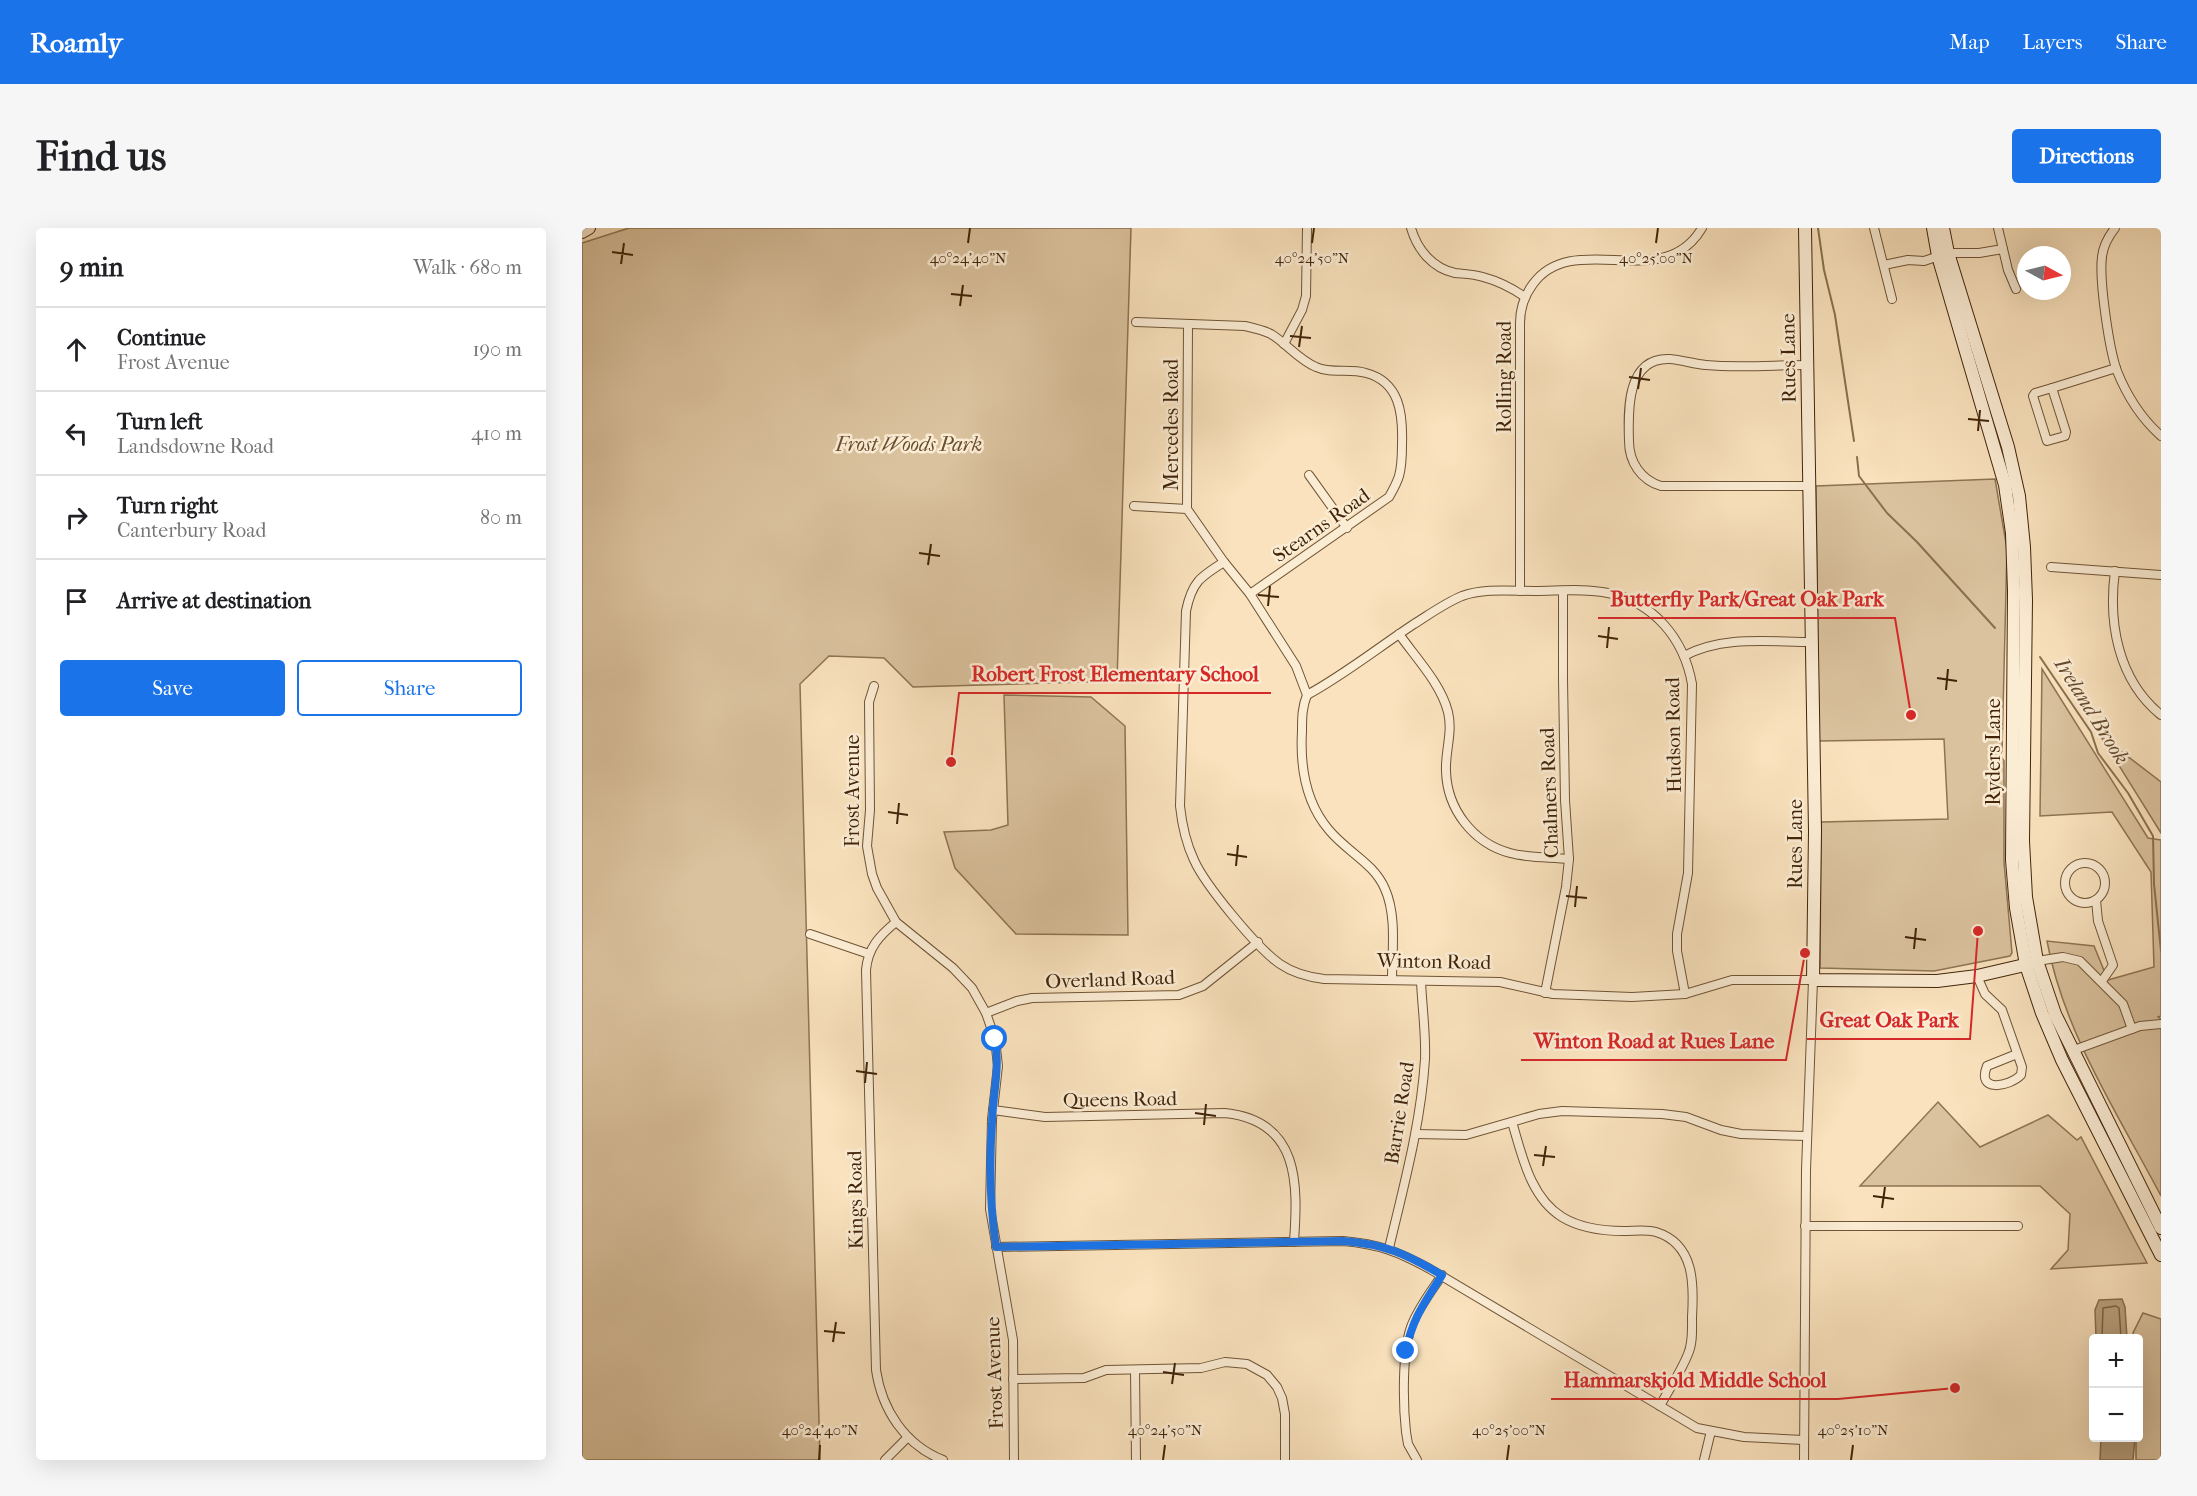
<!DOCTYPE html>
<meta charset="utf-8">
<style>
body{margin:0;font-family:"IM FELL French Canon",serif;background:#f6f6f6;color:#202124}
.controls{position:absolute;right:18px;bottom:18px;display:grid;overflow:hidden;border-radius:6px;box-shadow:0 6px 24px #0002}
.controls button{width:54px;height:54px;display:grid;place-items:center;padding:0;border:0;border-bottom:2px solid #e0e0e0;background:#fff;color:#202124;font:30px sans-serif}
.compass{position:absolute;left:1435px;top:18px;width:54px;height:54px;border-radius:50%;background:#fff;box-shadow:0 6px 24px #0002;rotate:97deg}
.stop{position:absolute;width:18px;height:18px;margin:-14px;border:4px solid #1a73e8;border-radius:50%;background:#fff}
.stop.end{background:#1a73e8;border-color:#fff;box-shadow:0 2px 6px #0008}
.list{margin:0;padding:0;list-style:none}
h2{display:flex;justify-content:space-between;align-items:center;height:78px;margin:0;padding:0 24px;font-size:26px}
h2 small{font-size:20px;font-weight:400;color:#757577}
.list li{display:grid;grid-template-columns:39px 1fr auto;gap:18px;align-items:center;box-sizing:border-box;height:84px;padding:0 24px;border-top:2px solid #e0e0e0}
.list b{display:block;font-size:22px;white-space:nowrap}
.list p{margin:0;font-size:20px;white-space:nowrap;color:#757577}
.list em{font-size:20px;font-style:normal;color:#757577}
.actions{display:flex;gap:12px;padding:18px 24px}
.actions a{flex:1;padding:14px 0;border:2px solid #1a73e8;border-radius:6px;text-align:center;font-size:21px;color:#1a73e8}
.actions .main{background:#1a73e8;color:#fff}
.icon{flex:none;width:33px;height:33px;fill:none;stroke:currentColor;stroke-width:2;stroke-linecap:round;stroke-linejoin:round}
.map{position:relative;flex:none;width:1579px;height:1232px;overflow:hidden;border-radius:6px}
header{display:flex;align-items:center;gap:36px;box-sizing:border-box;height:84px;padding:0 30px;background:#1a73e8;color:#fff}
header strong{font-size:28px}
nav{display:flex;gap:33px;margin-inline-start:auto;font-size:21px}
.intro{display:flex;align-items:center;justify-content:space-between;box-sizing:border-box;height:144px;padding:0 36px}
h1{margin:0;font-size:42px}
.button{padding:15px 27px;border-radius:6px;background:#1a73e8;color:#fff;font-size:21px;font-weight:700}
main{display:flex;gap:36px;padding:0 36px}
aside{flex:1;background:#fff;border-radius:6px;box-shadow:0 6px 24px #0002}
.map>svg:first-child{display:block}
.green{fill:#dac29e;stroke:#8e7353;stroke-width:1.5}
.water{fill:#baa17f;stroke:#8a6f4f;stroke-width:1.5}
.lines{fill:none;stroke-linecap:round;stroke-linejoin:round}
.shore{stroke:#7e6244;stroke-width:1.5}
.stream{stroke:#8a6f4f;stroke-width:2}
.street-casing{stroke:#6f5435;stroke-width:10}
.secondary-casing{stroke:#412408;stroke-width:14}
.street{stroke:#fbecd4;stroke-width:8}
.secondary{stroke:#fbecd4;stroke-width:12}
.route{stroke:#1a73e8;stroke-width:8}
.ticks{fill:none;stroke:#412408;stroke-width:2}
.labels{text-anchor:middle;stroke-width:5;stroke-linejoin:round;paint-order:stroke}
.street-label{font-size:20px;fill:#412408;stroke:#fbecd4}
.park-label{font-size:20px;font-style:italic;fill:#674c2e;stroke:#fbecd4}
.water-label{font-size:21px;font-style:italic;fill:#654a2c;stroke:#fbecd4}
.ticks-label{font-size:15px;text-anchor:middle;fill:#412408;stroke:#fbecd4;stroke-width:5;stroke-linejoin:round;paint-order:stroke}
.leader{fill:none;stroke:#d62828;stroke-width:2}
.callout-dot{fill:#d62828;stroke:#fbecd4;stroke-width:2}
.callout-label{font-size:21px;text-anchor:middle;font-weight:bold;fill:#d62828;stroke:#fbecd4;stroke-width:5;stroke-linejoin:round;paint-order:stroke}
</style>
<header>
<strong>Roamly</strong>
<nav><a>Map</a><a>Layers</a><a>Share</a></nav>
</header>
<div class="intro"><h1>Find us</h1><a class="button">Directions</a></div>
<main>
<aside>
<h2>9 min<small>Walk · 680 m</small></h2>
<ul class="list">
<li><svg class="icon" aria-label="ahead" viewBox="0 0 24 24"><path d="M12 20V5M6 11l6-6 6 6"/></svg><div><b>Continue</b><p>Frost Avenue</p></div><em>190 m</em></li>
<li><svg class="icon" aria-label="left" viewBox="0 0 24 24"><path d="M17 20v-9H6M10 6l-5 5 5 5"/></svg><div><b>Turn left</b><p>Landsdowne Road</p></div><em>410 m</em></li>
<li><svg class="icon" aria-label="right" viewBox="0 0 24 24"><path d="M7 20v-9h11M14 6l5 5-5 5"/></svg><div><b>Turn right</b><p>Canterbury Road</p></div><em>80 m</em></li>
<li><svg class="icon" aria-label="arrive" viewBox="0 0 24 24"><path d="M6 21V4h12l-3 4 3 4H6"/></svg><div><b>Arrive at destination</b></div></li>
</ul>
<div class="actions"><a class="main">Save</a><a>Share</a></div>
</aside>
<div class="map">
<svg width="1579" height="1232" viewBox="0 0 1579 1232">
<rect width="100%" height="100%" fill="#f9e2bd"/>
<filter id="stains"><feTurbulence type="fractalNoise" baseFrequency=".00333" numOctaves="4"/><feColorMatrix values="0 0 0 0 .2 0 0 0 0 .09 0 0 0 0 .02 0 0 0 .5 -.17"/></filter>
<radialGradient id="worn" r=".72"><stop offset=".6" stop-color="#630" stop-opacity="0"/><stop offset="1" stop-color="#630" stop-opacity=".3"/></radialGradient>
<g class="green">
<polygon points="47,0 549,0 535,453 331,459 302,430 247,428 218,456 238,1232 0,1232 0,15"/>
<polygon points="1413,251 1425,321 1420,523 1418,527 1422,533 1422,634 1430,725 1428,728 1352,743 1238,740 1239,594 1366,591 1362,511 1237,513 1234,258"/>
<path d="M1460 441 1566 610 1579 612V788L1576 789 1579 791V968C1536 886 1482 805 1465 713L1512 718 1526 752 1572 739 1569 644 1530 584 1458 588Z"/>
<polygon points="422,467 509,469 543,498 546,707 434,706 373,640 362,604 409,602 426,597"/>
<polygon points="1518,507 1579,554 1579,605"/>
<polygon points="1356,874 1398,919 1466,887 1495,912 1499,909 1565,1035 1469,1041 1486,1022 1488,986 1458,958 1278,958"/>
<polygon points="1561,1085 1579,1091 1579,1232 1554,1232 1554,1210 1556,1210 1556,1110 1551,1110 1551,1105"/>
</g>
<g class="water">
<polygon points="1540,1071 1543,1079 1545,1110 1514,1110 1513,1082 1517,1072"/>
<polygon points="1519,1210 1553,1210 1551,1232 1518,1232"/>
</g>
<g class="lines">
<polyline class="shore" points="1520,1110 1521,1080 1534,1078 1537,1080 1539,1110"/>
<g class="stream">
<polyline points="1236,0 1242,42 1253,87 1272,213"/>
<polyline points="1275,229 1277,248 1305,285 1335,314 1413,400"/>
<polyline points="1458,429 1509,504 1516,525 1546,565 1571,608 1572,656 1579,723"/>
</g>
<defs>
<g id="street">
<path d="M829 0C835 21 850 40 873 45 882 46 891 46 901 49 916 53 930 60 943 69"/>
<polyline points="1292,0 1310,71"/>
<polyline points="1416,0 1426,42 1434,61"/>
<path d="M1533 0C1526 9 1521 18 1520 29 1517 52 1527 121 1535 143 1545 168 1560 191 1579 208"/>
<polyline points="1302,37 1326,32 1342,33 1366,25 1397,25 1421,21"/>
<path d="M554 94 663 98C672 100 681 102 689 106 705 116 717 132 734 139 749 146 768 140 784 145 818 154 821 186 820 216 820 227 820 238 817 248 815 255 811 262 807 269L668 366"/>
<path d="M606 97 605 281 642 334 668 366 714 438 725 467C720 479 720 490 720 503 718 538 723 574 747 602 765 624 792 635 803 661 815 688 810 723 810 752"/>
<polyline points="702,116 720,82 724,68 725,0"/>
<path d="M1225 137C1192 137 1157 140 1124 137 1112 136 1100 132 1088 131 1044 129 1046 183 1047 213 1047 234 1059 252 1079 258H1227"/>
<polygon points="1470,160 1484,204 1483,208 1465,213 1451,168 1453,165"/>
<polyline points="1470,160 1534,140"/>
<polyline points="727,247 765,300"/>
<polyline points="552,278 605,281"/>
<path d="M642 334C618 349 610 354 604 383L598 578C600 597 604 615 612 632 623 657 675 720 698 736 711 745 726 749 742 751L918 754 971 766 1050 769 1103 766 1150 752H1231L1224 942 1222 1232"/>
<polyline points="1469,339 1579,347"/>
<path d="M1533 343C1526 395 1536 452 1579 487"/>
<path d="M938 363V95C938 81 942 68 951 56 992 0 1081 67 1120 0"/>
<path d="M817 406C834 430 859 456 866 484 871 505 863 523 864 543 865 581 891 615 928 625 946 630 968 629 987 631"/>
<path d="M1102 428C1141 407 1188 414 1230 414"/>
<polyline points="292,458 287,474 288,582 285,618 290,646 295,660 314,694 371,740 390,760 404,785 413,811 416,838 410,891 408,981 431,1112 432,1232"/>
<path d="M725 467C762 447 797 419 832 396 848 386 863 375 880 368 902 360 929 363 953 363 976 363 1002 360 1026 365 1072 374 1102 411 1110 456L1106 645 1095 706V723L1103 766"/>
<circle cx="1503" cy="655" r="20"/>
<polyline points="1514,672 1516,693 1531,737 1520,753"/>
<path d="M314 694C297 708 286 720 284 742L294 1142C300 1182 323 1217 361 1232"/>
<polyline points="228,706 287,726"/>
<polyline points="1455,733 1481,729 1498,733 1541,776 1550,801"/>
<path d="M1395 748 1403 766 1420 782 1440 839 1439 847C1427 859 1394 865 1405 838L1435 826"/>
<polyline points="963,765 984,659 987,631 983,572 981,451 981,363"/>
<polyline points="404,785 435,773 450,770 597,767 621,758 676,714"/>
<polyline points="1492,822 1558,798 1579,796"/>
<path d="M411 882 463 889 643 885C718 893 716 956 712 1014"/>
<path d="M930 894C940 927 948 969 980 989 998 1000 1021 1003 1042 1003 1052 1003 1064 1001 1074 1004 1113 1016 1112 1057 1110 1089 1110 1101 1111 1115 1106 1126 1099 1144 1087 1161 1078 1178"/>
<polyline points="834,906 884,907 957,886 980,883 1080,886 1104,889 1139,902 1159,906 1224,908"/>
<polyline points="1223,998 1436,998"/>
<path d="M414 1019 761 1013C797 1016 817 1024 848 1041L1115 1200 1162 1209 1221 1212"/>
<path d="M807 1020C822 957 839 895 843 831 844 805 840 778 839 753"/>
<polyline points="553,1142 554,1232"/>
<polyline points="431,1151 502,1150 524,1142 619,1140 643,1134 665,1136 685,1147 695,1159 700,1170 703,1186 703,1232"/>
<polyline points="303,1232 326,1209"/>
<path d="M835 1232 826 1216 824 1204C821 1177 820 1124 829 1099 836 1080 849 1064 860 1047"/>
<polyline points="1122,1232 1129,1203"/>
</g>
<g id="secondary">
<polyline points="1223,0 1233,603 1231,752 1355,753 1395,748 1451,735"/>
<polyline points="1351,0 1356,28 1423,257 1430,305 1432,363 1430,632 1434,680 1444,737 1460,785 1480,832 1579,1027"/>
<polyline points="1361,0 1366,25 1426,219 1437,268 1442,319 1444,372 1441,613 1444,669 1455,733 1473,786 1579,1000"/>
<polyline points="0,4 7,0"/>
</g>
</defs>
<use href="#street" class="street-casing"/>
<use href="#secondary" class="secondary-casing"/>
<use href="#street" class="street"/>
<use href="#secondary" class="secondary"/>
</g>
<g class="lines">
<path class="route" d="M413 811C418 840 411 865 410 894 407 936 408 977 414 1019L761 1013C803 1016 824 1026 860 1047 843 1074 830 1091 824 1123"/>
</g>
<path class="ticks" d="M386 15 388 0M730 15 732 0M1074 15 1076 0M30 24 51 27M39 36 42 15M369 66 390 68M378 78 381 57M708 108 729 110M717 119 720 98M1047 149 1068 152M1056 161 1059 140M1386 191 1407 193M1396 203 1398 182M337 325 358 328M346 337 349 316M676 367 697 369M686 378 688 358M1016 408 1036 411M1025 420 1027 399M1355 450 1375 453M1364 462 1366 441M306 584 326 587M315 596 317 575M645 626 665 629M654 638 656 617M984 668 1005 670M993 679 995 658M1323 709 1344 712M1332 721 1334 700M274 843 295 846M283 855 285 834M613 885 634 888M622 897 624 876M952 927 973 929M961 938 964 918M1291 968 1312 971M1300 980 1303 959M242 1103 263 1105M251 1114 254 1094M581 1144 602 1147M590 1156 593 1135M237 1232 238 1217M581 1232 583 1217M925 1232 927 1217M1269 1232 1271 1217"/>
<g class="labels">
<g class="street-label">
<text transform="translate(1206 130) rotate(-91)" y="7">Rues Lane</text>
<text transform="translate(922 149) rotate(-90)" y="7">Rolling Road</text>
<text transform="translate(589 197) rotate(-90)" y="7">Mercedes Road</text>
<text transform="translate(739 297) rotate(-35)" y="7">Stearns Road</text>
<text transform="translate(1091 507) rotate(-91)" y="7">Hudson Road</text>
<text transform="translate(1411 524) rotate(-90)" y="7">Ryders Lane</text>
<text transform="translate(270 563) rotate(-90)" y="7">Frost Avenue</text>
<text transform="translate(967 565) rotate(-92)" y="7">Chalmers Road</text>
<text transform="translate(1213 616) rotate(-90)" y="7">Rues Lane</text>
<text transform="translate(852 733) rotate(1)" y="7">Winton Road</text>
<text transform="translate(528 751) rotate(-2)" y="7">Overland Road</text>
<text transform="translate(538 871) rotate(-1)" y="7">Queens Road</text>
<text transform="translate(817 885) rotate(-81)" y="7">Barrie Road</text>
<text transform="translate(273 972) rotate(-91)" y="7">Kings Road</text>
<text transform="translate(412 1145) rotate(-92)" y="7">Frost Avenue</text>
</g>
<g class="park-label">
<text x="327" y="223">Frost Woods Park</text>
</g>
<g class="water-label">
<text transform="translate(1510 483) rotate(58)" y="7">Ireland Brook</text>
</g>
</g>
<g class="ticks-label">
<text x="386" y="35">40°24'40"N</text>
<text x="730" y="35">40°24'50"N</text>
<text x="1074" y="35">40°25'00"N</text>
<text x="238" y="1207">40°24'40"N</text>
<text x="583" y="1207">40°24'50"N</text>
<text x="927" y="1207">40°25'00"N</text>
<text x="1271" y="1207">40°25'10"N</text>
</g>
<path class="leader" d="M1329 487L1313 390H1016M369 534L377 465H689M1396 703L1388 811H1225M1223 725L1204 832H939M1373 1160L1256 1171H969"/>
<g class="callout-dot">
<circle cx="1329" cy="487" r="6"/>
<circle cx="369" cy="534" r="6"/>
<circle cx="1396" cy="703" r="6"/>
<circle cx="1223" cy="725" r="6"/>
<circle cx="1373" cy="1160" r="6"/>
</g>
<g class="callout-label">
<text x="1165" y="378">Butterfly Park/Great Oak Park</text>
<text x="533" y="453">Robert Frost Elementary School</text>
<text x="1307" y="799">Great Oak Park</text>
<text x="1072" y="820">Winton Road at Rues Lane</text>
<text x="1113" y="1159">Hammarskjold Middle School</text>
</g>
<rect width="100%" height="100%" filter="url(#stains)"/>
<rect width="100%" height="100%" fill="url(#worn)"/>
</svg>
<div class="controls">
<button>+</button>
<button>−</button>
</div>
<svg class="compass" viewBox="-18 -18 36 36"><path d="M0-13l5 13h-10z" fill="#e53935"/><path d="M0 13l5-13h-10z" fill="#757577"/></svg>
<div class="stop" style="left:413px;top:811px"></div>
<div class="stop end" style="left:824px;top:1123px"></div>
</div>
</main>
